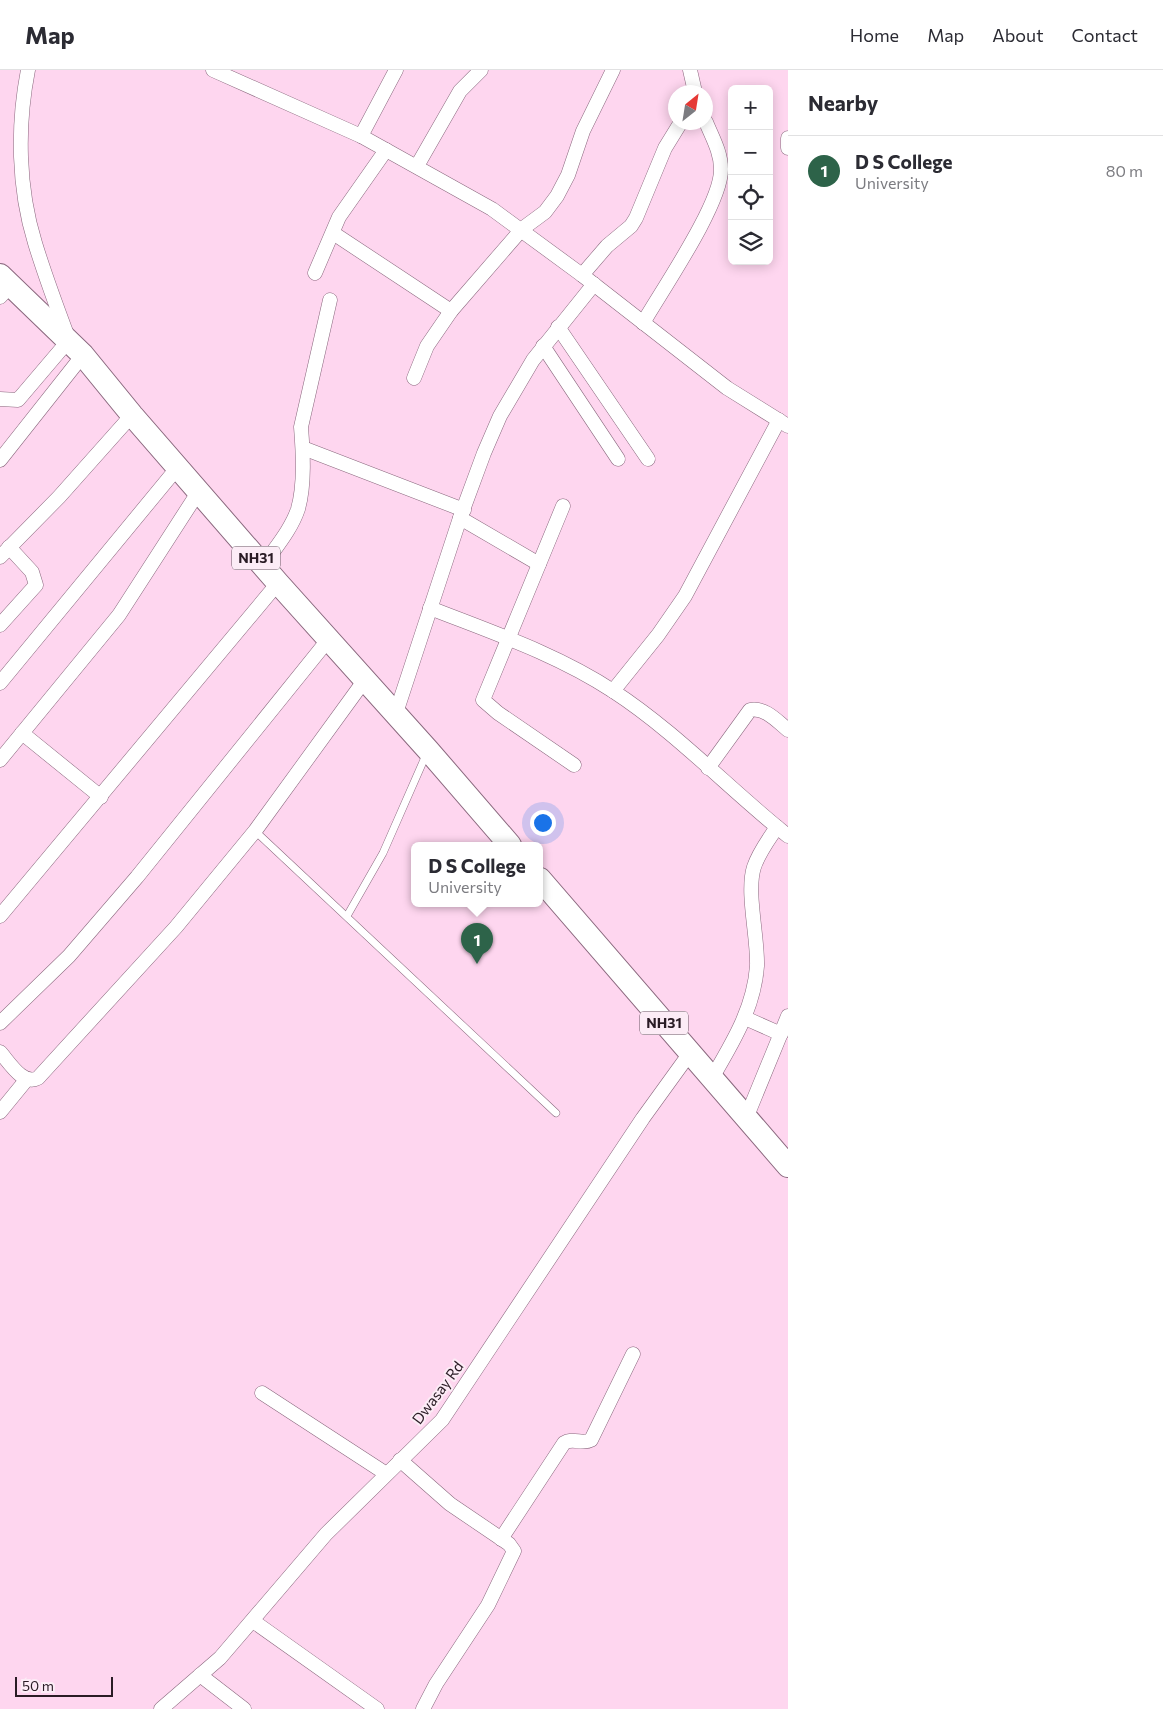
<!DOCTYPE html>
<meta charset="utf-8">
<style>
body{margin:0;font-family:Commissioner,sans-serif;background:#f2f2f3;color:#2b2b33}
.controls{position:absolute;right:15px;top:15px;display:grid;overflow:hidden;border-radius:8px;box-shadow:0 2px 12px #0003}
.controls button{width:45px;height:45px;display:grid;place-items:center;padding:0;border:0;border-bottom:1px solid #e1e1e2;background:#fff;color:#2b2b33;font:25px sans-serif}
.compass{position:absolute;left:668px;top:15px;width:45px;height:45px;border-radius:50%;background:#fff;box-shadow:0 2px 12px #0003;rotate:30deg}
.scale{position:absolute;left:15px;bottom:12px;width:98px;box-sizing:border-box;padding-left:5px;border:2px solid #2a1c25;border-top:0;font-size:14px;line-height:18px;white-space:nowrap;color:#2a1c25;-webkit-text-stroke:4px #fcecf6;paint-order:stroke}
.you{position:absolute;left:542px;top:752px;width:18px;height:18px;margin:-12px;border:4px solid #fff;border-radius:50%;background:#1a73e8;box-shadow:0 0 0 8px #1a73e833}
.badge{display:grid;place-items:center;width:32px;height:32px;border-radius:50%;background:#2d6349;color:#fff;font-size:16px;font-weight:700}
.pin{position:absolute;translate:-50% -41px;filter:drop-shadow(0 1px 2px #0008)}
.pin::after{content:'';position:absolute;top:26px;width:18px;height:15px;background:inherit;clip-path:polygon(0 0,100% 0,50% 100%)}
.popup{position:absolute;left:411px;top:772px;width:132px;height:65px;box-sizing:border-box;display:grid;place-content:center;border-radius:8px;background:#fff;filter:drop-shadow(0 1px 4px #0005);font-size:16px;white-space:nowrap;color:#7c7c81}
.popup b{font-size:19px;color:#2b2b33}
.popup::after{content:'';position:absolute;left:50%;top:100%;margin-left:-10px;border:10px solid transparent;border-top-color:#fff}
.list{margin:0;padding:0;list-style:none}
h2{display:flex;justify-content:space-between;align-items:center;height:65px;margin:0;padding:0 20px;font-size:21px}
h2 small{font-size:16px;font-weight:400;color:#7c7c81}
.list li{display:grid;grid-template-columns:32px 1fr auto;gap:15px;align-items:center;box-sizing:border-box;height:70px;padding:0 20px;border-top:1px solid #e1e1e2}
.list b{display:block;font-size:19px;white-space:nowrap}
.list p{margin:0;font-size:16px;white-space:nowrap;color:#7c7c81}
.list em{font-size:16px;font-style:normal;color:#7c7c81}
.icon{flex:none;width:28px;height:28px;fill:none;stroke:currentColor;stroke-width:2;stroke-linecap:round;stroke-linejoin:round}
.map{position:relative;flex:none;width:788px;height:1639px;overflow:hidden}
header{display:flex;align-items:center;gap:30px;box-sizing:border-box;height:70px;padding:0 25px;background:#fff;border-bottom:1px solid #e1e1e2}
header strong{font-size:24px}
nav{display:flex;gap:28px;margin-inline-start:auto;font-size:18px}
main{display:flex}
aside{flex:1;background:#fff}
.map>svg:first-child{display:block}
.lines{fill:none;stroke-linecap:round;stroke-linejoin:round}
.service-casing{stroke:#8a687e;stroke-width:8}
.minor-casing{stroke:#8a687e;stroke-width:15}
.trunk-casing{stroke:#8a687e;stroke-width:24}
.service{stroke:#fff;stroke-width:7}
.minor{stroke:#fff;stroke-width:14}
.trunk{stroke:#fff;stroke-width:22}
.labels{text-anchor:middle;stroke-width:4;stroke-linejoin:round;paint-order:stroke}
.shield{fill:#fcecf6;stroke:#695a64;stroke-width:1}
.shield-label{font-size:14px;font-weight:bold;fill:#2a1c25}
.street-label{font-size:15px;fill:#2a1c25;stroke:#fcecf6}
</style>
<header>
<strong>Map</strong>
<nav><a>Home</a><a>Map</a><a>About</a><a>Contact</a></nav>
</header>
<main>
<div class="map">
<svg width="788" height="1639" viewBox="0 0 788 1639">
<rect width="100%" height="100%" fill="#fed6ef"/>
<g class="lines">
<defs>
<g id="service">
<polyline points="255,761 556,1043"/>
<polyline points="347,846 383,783 426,685"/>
</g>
<g id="minor">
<polyline points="213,0 361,66 492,139 582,205 727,318 788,356"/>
<polyline points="690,0 695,22"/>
<polyline points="361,66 396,0"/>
<polyline points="788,68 788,78"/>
<polyline points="417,96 460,21 481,0"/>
<polyline points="333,163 451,241"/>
<polyline points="315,203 339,147 386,80"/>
<polyline points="582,205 607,176 631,156 636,148 665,78 681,52"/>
<polyline points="0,227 10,216"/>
<path d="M643 253C662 220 722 133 721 99 721 82 712 67 706 52"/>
<polyline points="558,257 648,389"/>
<polyline points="543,276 618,389"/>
<polyline points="414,308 427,276 451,241 522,159 545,142 557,126 568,105 583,61 613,0"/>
<path d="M0 329 18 330 69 270C57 238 45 206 35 173 18 118 17 56 28 0"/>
<polyline points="303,378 464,440"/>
<polyline points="0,390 83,285"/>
<polyline points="563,436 483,630 498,643 574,695"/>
<polyline points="460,448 539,494"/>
<polyline points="0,487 59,427 132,345"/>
<path d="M263 496C275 478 291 460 298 439 305 414 303 382 301 357L330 230"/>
<path d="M430 538C491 562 557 584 613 621 676 662 729 719 788 766"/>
<polyline points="0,555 36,515 32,502 9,477"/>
<polyline points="0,613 178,397"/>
<polyline points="613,621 658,565 685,526 779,350"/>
<polyline points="395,646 460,448 484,383 500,346 533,290 594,214"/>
<polyline points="22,663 101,727"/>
<polyline points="0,690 119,545 199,421"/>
<path d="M708 698 750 640C765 637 777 651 788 660"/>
<polyline points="0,846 278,513"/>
<polyline points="745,948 781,964"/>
<polyline points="0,953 69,886 137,807 328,570"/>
<path d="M0 982C9 992 23 1016 38 1008L176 857 255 761 364 611"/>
<path d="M712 1008C733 972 754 938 757 896 758 867 746 822 754 797 759 782 769 769 777 757"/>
<polyline points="0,1042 27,1009"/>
<polyline points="747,1046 788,946"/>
<polyline points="262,1323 385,1403"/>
<polyline points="400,1390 450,1434 509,1474 514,1481 488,1535 436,1614 423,1639"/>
<path d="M501 1469 564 1373C573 1367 582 1375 591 1370L633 1284"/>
<polyline points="253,1551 377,1639"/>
<polyline points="200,1605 244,1639"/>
<polyline points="161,1639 220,1588 326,1464 442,1350 643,1048 690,983"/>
</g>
<g id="trunk">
<polyline points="0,205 83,285 132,345 278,513 428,680 510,775"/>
<polyline points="540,809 788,1096"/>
</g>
</defs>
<use href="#service" class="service-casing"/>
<use href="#minor" class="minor-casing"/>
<use href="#trunk" class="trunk-casing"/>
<use href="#service" class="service"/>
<use href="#minor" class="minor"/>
<use href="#trunk" class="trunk"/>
</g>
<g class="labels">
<g class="shield">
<rect x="232" y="476.5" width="48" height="23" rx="4"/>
<rect x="640" y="941.5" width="48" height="23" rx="4"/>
</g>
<g class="shield-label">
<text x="256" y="493">NH31</text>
<text x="664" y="958">NH31</text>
</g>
<g class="street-label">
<text transform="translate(438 1323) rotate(-53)" y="5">Dwasay Rd</text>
</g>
</g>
</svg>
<div class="controls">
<button>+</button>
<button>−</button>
<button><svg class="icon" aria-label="locate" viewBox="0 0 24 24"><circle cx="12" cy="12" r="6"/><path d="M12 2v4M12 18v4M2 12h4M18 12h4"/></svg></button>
<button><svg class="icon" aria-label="layers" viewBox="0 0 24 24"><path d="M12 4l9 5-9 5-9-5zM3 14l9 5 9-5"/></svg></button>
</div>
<svg class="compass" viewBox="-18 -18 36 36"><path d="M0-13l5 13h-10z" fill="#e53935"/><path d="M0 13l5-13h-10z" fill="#7c7c81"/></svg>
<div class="scale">50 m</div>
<div class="you"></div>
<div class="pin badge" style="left:477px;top:894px">1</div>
<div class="popup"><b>D S College</b>University</div>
</div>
<aside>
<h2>Nearby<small></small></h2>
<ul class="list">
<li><span class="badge">1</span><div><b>D S College</b><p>University</p></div><em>80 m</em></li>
</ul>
</aside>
</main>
